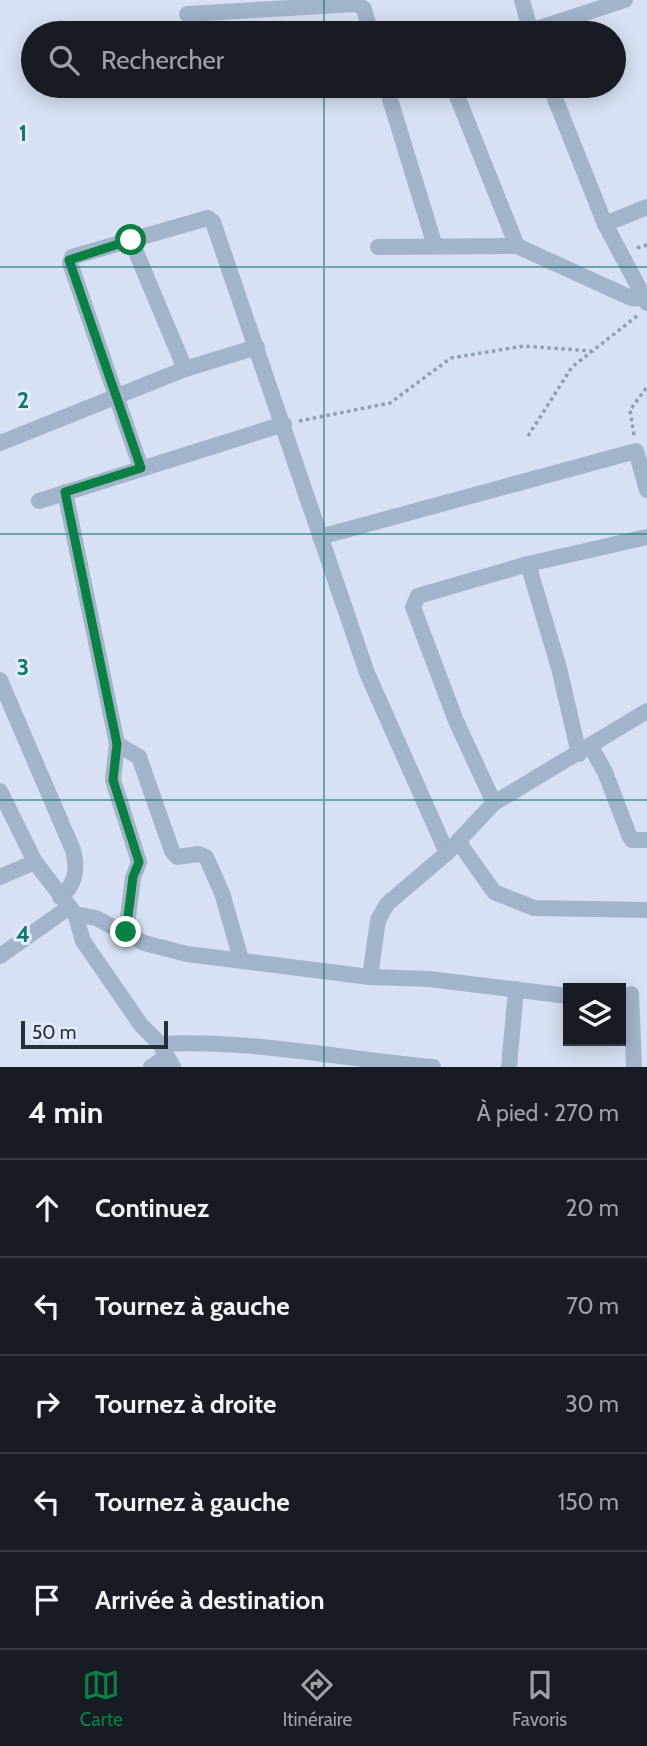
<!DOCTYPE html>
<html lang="fr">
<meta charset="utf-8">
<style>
body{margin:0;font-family:Cabin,sans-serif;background:#242831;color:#f1f3f6}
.controls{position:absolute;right:21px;bottom:21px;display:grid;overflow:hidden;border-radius:0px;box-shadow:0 4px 18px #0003}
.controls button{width:63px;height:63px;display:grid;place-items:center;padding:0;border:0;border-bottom:2px solid #363941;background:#171b24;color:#f1f3f6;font:35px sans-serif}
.scale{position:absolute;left:21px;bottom:18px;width:147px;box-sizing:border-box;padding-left:7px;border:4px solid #252f36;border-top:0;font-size:19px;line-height:24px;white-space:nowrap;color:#252f36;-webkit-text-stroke:5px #e4ebfa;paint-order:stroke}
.stop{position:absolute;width:21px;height:21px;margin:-16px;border:5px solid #0b8043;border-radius:50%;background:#fff}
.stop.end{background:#0b8043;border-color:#fff;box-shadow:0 2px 7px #0008}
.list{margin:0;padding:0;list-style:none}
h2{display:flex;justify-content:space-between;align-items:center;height:91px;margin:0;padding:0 28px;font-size:30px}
h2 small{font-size:23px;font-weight:400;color:#9ea1a6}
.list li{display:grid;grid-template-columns:46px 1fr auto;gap:21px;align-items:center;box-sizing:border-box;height:98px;padding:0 28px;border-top:2px solid #363941}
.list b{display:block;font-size:26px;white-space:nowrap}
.list em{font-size:23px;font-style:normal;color:#9ea1a6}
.icon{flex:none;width:38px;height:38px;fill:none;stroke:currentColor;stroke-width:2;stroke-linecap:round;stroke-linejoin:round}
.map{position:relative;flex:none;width:647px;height:1067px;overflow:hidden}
.search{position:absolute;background:#171b24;box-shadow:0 4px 18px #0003;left:21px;right:21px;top:21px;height:77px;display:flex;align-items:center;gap:18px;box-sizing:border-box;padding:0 24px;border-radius:38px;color:#9ea1a6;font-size:26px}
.sheet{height:581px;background:#171b24}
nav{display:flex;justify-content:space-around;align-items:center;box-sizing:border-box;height:98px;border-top:2px solid #363941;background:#171b24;font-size:19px;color:#9ea1a6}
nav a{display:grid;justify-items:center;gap:4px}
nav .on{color:#0b8043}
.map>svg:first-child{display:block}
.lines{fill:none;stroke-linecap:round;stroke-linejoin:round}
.path{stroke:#8da0b7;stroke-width:3.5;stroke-dasharray:3.5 3.5;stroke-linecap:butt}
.minor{stroke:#a2b4cb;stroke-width:16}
.route{stroke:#0b8043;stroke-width:9}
.grid{fill:none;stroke:#0f766e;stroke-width:2;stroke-opacity:0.55}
.grid-label{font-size:23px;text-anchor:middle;font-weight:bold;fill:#0f766e;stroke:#e4ebfa;stroke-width:6;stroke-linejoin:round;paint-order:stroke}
</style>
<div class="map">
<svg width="647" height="1067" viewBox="0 0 647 1067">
<rect width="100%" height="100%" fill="#d7e1f3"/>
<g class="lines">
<g class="path">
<polyline points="637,248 647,245"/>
<polyline points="299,421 390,403 451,358 524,346 591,351"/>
<polyline points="634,435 630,410 647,387"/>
<polyline points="528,436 572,367 637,316"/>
</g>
<g class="minor">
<polyline points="522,0 531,33"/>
<polyline points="187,14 358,4 364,9 371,33"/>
<polyline points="530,31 625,0"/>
<polyline points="386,86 435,246"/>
<polyline points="453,86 517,246"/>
<polyline points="550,86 605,224 647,303"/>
<polyline points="605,224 647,207"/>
<polyline points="131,240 208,218 213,222 367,673 447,853"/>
<polyline points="378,247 517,246 631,298 644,299"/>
<polyline points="0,443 185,369 257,347"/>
<polyline points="141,468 70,263 72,257 131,240 185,369"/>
<polyline points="65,492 117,744 113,780 139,862 133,878 126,932"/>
<polyline points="39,501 284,424"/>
<polyline points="320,537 636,451 647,490"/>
<polyline points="528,564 559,668 579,754"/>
<path d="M0 680 73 850C78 869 76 885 60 897"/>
<polyline points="117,744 139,757 172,851 177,857 199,854 206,857 222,893 241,959"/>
<polyline points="591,747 605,772 629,835 632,840 647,840"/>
<polyline points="0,791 35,862 75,914 83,941 141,1025 160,1044 173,1067"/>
<polyline points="494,803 456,721 413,607 418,596 528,564 647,537"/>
<polyline points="458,841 494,892 534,908 647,910"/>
<polyline points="0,877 35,862"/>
<polyline points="75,914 96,918 144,943 187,954 370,977 429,979 568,996"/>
<polyline points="0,956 68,908"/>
<polyline points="370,977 378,920 387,904 447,853 494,803 647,711"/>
<polyline points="631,994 634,1067"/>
<path d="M160 1044C251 1039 343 1059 433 1067"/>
<polyline points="151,1067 167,1056"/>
<polyline points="509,1067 516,989"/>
</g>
</g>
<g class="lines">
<polyline class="route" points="126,932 133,877 139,862 113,780 117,744 65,492 141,468 69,260 131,240"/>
</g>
<path class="grid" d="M324 0V33M324 86V1067M0 267H647M0 534H647M0 800H647"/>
<g class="grid-label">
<text x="23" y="141">1</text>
<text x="23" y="408">2</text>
<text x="23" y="675">3</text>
<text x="23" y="942">4</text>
</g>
</svg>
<div class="controls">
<button><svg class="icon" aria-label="layers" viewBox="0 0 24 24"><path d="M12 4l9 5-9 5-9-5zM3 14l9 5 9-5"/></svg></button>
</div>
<div class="scale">50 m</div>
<div class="stop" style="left:131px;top:240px"></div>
<div class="stop end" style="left:126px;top:932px"></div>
<div class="search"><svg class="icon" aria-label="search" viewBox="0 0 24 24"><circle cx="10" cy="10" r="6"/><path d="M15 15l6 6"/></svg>Rechercher</div>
</div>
<section class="sheet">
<h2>4 min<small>À pied · 270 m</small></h2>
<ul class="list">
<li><svg class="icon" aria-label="ahead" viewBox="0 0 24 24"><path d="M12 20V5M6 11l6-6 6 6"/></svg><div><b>Continuez</b></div><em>20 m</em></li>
<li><svg class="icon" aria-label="left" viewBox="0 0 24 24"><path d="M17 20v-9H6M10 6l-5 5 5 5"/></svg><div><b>Tournez à gauche</b></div><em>70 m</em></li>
<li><svg class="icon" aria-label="right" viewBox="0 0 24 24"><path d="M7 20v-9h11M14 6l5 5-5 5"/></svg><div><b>Tournez à droite</b></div><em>30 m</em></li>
<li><svg class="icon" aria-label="left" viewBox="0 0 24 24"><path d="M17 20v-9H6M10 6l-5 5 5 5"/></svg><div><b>Tournez à gauche</b></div><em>150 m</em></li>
<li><svg class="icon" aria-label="arrive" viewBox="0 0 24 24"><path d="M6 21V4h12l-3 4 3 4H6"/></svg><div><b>Arrivée à destination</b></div></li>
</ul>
</section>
<nav>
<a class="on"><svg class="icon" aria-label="map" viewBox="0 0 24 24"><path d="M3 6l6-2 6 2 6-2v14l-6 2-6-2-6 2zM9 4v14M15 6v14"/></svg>Carte</a>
<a><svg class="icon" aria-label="directions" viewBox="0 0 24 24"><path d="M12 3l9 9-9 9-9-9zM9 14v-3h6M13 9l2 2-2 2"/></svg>Itinéraire</a>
<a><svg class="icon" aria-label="saved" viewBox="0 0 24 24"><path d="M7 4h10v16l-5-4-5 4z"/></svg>Favoris</a>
</nav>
